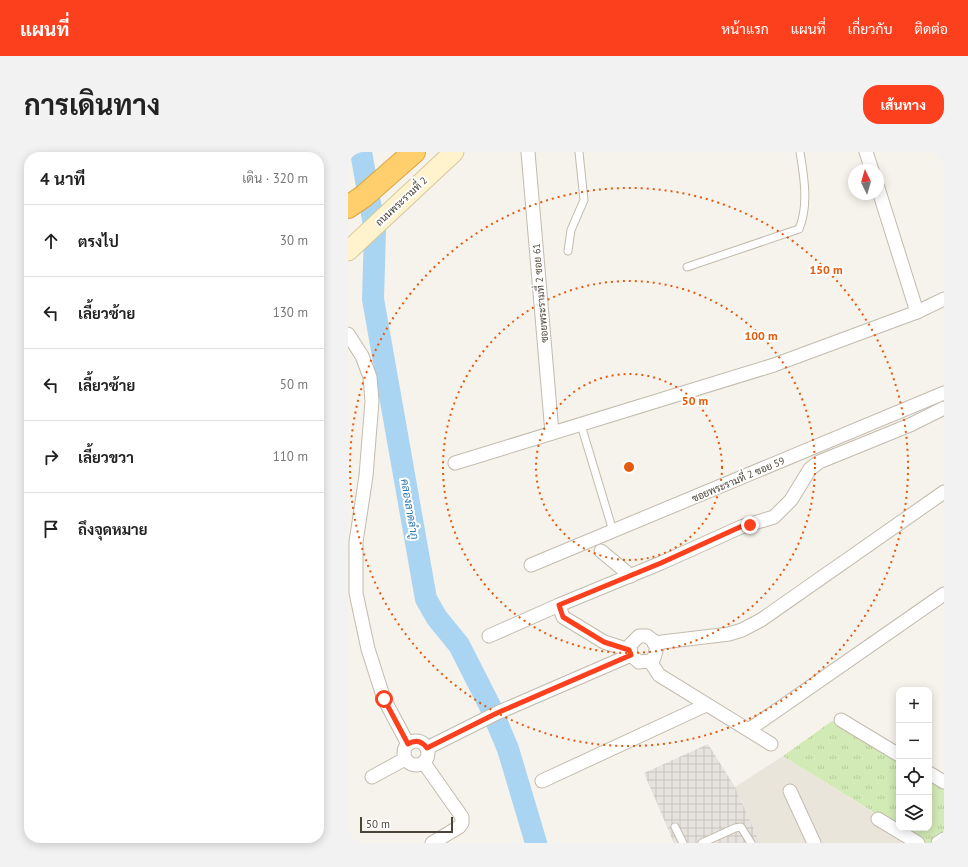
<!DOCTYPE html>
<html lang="th">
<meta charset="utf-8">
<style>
body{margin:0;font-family:"PT Sans",Sarabun,sans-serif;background:#f2f2f2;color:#222}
.controls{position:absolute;right:12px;bottom:12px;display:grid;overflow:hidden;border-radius:8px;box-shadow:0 2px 10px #0003}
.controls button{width:36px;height:36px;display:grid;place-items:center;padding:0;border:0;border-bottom:1px solid #e0e0e0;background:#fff;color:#222;font:20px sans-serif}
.compass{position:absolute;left:500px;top:12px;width:36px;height:36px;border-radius:50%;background:#fff;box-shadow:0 2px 10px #0003;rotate:355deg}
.scale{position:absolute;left:12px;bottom:10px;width:93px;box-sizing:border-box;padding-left:4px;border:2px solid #4b4439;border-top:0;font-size:11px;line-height:14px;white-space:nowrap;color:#4b4439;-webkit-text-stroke:3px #fff;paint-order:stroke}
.stop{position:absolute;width:12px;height:12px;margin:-9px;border:3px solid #fc3f1d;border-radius:50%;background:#fff}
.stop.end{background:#fc3f1d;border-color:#fff;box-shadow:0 1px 4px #0008}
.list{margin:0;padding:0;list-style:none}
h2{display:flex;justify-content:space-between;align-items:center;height:52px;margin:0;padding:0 16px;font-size:17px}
h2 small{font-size:13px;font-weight:400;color:#767676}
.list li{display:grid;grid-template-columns:26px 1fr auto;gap:12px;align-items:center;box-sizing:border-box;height:72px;padding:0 16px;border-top:1px solid #e0e0e0}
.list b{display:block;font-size:15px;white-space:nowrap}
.list em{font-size:13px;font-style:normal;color:#767676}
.icon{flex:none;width:22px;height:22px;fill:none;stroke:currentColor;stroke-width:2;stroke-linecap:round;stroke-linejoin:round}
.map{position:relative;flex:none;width:596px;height:691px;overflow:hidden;border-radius:16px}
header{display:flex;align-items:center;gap:24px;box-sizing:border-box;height:56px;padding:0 20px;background:#fc3f1d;color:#fff}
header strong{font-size:19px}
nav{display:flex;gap:22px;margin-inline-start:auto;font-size:14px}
.intro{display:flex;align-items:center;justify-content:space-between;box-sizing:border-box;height:96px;padding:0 24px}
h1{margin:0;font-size:28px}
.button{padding:10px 18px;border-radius:16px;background:#fc3f1d;color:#fff;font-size:14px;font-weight:700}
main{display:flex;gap:24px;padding:0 24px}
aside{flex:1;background:#fff;border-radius:16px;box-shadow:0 2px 10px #0003}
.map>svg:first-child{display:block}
.residential{fill:#eae5da}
.industrial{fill:url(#industrial-grid)}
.grass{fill:url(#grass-tufts)}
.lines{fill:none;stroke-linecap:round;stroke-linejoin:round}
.river{stroke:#a9d4f2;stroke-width:22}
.lane-casing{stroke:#c2bbae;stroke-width:9}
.street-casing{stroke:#c2bbae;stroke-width:15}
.secondary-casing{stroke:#d6c79b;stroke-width:21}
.highway-casing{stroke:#e0a43c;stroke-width:24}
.lane{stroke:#fff;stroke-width:7}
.street{stroke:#fff;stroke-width:13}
.secondary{stroke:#fff3cd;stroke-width:19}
.highway{stroke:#ffcf6e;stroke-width:22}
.route{stroke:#fc3f1d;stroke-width:5}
.ring{fill:none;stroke:#e8590c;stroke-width:2;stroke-dasharray:2 4}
.labels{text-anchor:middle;stroke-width:4;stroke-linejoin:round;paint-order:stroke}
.street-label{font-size:10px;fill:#4b4439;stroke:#fff}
.water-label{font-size:11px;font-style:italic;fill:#2e7ab2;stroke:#fff}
.centre{fill:#e8590c;stroke:#fff;stroke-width:2}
.ring-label{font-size:12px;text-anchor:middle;font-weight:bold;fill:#e8590c;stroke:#fff;stroke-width:4;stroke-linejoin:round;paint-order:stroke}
</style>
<header>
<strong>แผนที่</strong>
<nav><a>หน้าแรก</a><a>แผนที่</a><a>เกี่ยวกับ</a><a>ติดต่อ</a></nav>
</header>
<div class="intro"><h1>การเดินทาง</h1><a class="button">เส้นทาง</a></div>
<main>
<aside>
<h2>4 นาที<small>เดิน · 320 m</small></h2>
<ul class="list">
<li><svg class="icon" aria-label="ahead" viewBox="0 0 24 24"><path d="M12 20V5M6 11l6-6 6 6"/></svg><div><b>ตรงไป</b></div><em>30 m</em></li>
<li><svg class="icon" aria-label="left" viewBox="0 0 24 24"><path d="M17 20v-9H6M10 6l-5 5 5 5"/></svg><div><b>เลี้ยวซ้าย</b></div><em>130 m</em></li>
<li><svg class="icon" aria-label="left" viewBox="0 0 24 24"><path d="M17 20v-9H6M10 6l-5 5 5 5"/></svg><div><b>เลี้ยวซ้าย</b></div><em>50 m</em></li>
<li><svg class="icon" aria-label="right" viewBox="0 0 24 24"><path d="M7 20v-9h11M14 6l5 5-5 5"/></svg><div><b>เลี้ยวขวา</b></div><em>110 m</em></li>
<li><svg class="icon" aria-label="arrive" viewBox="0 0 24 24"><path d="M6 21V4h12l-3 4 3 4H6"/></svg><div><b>ถึงจุดหมาย</b></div></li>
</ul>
</aside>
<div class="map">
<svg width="596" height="691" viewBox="0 0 596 691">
<defs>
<pattern id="industrial-grid" width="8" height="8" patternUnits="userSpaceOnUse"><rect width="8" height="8" fill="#e6e2dd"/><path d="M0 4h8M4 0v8" fill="none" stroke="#c7c3be"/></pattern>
<pattern id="grass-tufts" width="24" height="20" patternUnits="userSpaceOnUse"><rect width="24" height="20" fill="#d2eab5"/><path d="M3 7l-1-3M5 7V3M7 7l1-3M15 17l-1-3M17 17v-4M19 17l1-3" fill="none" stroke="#b6ca9c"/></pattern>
</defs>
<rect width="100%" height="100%" fill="#f6f3ec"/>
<polygon class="residential" points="435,604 537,668 565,691 472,691 445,632 438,636 462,691 412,691 387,635"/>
<polygon class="industrial" points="360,592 387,635 412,691 326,691 296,621"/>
<g class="grass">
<polygon points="484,569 551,610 551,676 435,604"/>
<polygon points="581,628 596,637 596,681 582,691 576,691 551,676 581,676"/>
</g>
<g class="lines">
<polyline class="river" points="13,0 27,79 25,147 78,447 89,466 111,493 142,554 160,597 188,691"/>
<defs>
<g id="lane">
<polyline points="220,99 223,78 236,48 231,0"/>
<path d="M339 115 451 77C461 54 456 24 452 0"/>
<polyline points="233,273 265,379"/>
<polyline points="327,675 335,691"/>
<polyline points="354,691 387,676 393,675 403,691"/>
</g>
<g id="street">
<polyline points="180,0 204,281"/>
<polyline points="518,0 524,18"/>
<polyline points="530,36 569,160"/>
<polyline points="0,182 14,204 22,225 24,249 18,324 8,390 8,441 20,497 36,547 60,592"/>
<polyline points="107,311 426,213 569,160 596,147"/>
<polyline points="253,399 283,424"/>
<polyline points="183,413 596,241"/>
<polyline points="141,484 211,453"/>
<polygon points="291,484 299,484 307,490 306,491 309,495 306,506 302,509 291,510 283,503 282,493"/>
<polyline points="306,491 381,482 394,478 413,468 596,340"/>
<polyline points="281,498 256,490 215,465 211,453 313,411 393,375 426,365 443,348 462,317 471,310 562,273 596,256"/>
<polyline points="302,509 311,523 423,592"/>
<polyline points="493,568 551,603"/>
<polyline points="402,577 596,442"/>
<circle cx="68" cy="601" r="12"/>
<polyline points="79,596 149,561 283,503"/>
<polyline points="76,611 114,665 114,671 111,675 84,691"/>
<polyline points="581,621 596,630"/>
<polyline points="24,625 57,607"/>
<polyline points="194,629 358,553"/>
<polyline points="442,639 466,691"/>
<polyline points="530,667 570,691"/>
<polyline points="590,691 596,687"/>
</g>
<polyline id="secondary" points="0,99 106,0"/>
<polyline id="highway" points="0,55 16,44 66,0"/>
</defs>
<use href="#lane" class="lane-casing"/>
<use href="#street" class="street-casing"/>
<use href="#secondary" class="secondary-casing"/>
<use href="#highway" class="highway-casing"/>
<use href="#lane" class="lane"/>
<use href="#street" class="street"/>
<use href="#secondary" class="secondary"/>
<use href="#highway" class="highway"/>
</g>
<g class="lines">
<path class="route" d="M36 547 60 592C68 587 74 589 79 596L149 561 283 503 281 498 256 490 215 465 211 453 313 411 392 375 402 373"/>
</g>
<g class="ring">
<circle cx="281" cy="315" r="93"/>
<circle cx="281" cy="315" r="186"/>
<circle cx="281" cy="315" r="279"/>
</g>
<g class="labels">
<g class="street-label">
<text transform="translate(53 49) rotate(-43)" y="4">ถนนพระรามที่ 2</text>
<text transform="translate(192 141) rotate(-95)" y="4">ซอยพระรามที่ 2 ซอย 61</text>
<text transform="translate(390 327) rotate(-23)" y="4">ซอยพระรามที่ 2 ซอย 59</text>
</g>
<g class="water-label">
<text transform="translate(62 357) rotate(80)" y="4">คลองลาดลำภู</text>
</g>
</g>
<circle cx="281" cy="315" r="6" class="centre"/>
<g class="ring-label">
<text x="478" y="122">150 m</text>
<text x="413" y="188">100 m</text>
<text x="347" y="253">50 m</text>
</g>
</svg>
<div class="controls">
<button>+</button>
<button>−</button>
<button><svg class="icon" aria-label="locate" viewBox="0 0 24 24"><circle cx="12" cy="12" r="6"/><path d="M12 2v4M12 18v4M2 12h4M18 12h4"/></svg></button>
<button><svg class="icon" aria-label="layers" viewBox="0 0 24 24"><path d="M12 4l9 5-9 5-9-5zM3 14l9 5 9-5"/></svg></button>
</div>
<svg class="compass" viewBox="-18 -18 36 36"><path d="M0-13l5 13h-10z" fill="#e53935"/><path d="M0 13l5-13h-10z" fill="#767676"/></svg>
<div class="scale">50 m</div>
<div class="stop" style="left:36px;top:547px"></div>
<div class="stop end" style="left:402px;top:373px"></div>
</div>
</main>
